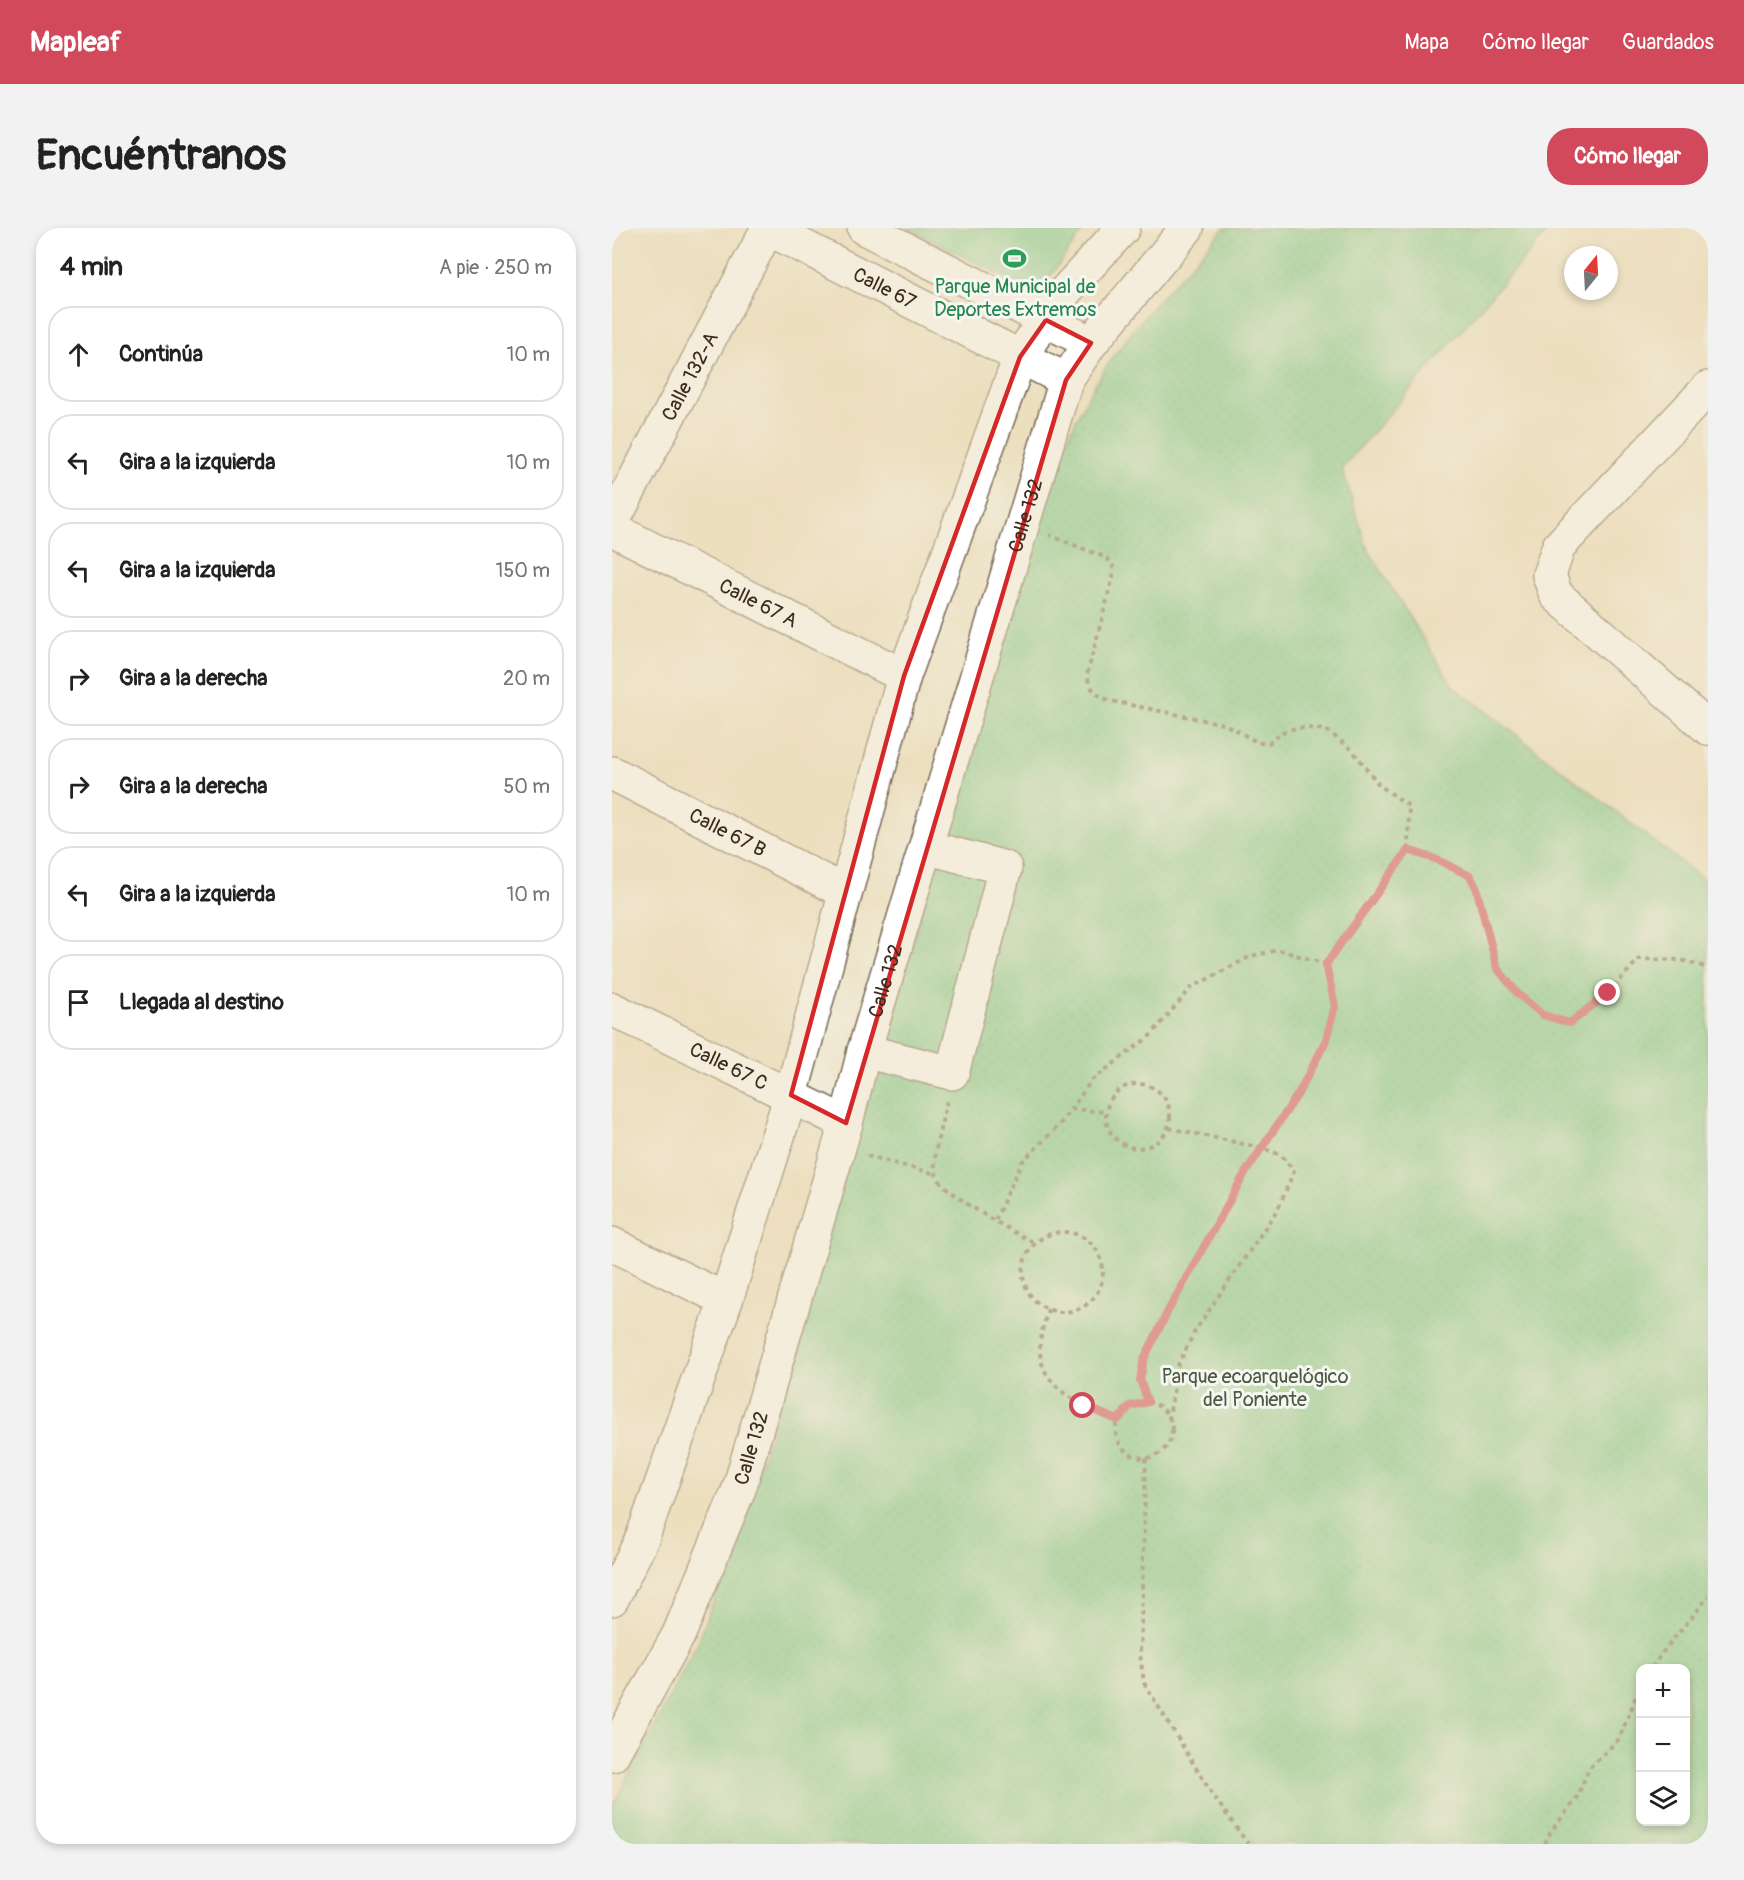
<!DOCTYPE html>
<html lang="es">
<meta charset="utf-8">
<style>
body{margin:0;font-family:Pangolin,sans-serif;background:#f2f2f2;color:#222}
.controls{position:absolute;right:18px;bottom:18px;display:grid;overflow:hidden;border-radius:12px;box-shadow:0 3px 9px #0003}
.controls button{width:54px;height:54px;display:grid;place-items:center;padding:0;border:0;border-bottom:2px solid #e0e0e0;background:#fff;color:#222;font:30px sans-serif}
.compass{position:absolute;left:952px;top:18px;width:54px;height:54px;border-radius:50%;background:#fff;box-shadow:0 3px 9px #0003;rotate:18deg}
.stop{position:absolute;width:18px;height:18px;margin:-14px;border:4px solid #d1495b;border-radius:50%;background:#fff}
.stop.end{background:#d1495b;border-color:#fff;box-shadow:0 2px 6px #0008}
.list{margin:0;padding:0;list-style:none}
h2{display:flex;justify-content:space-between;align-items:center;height:78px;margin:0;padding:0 24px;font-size:26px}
h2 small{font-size:20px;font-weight:400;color:#767676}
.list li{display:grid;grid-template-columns:39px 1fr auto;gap:18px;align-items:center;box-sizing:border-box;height:96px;margin:0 12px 12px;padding:0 12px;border:2px solid #e0e0e0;border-radius:24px}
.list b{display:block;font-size:22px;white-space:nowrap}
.list em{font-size:20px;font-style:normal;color:#767676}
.icon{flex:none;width:33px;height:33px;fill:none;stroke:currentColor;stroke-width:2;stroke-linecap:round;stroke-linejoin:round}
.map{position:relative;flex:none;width:1096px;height:1616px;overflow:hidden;border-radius:24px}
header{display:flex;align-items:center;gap:36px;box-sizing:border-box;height:84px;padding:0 30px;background:#d1495b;color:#fff}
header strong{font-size:28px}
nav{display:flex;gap:33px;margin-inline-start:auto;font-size:21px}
.intro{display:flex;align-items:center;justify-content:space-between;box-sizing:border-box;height:144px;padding:0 36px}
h1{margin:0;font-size:42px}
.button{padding:15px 27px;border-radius:24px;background:#d1495b;color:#fff;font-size:21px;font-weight:700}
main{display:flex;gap:36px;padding:0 36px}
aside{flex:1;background:#fff;border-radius:24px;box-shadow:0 3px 9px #0003}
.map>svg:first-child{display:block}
.green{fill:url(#green-dots);stroke:#5a7b57;stroke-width:1.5;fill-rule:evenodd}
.pitch{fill:#78cc90;stroke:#5a7b57;stroke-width:1.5}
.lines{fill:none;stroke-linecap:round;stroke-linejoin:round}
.minor-casing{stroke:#796956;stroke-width:36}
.path{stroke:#796956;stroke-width:4;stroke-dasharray:4.5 4.5;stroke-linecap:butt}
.minor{stroke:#fff;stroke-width:33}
.route{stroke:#d1495b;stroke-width:8}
.marked{fill:none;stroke:#d62828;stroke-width:4.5;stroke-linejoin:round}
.labels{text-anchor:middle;stroke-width:6;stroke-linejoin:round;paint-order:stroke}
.leisure-label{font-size:20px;fill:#27864d;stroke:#f6f6f2}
.street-label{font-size:20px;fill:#3b2a1e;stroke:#f6f6f2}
.park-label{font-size:20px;fill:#4d5b40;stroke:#f6f6f2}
</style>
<header>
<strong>Mapleaf</strong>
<nav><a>Mapa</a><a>Cómo llegar</a><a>Guardados</a></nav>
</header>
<div class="intro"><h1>Encuéntranos</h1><a class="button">Cómo llegar</a></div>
<main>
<aside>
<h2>4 min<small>A pie · 250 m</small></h2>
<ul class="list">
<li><svg class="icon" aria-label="ahead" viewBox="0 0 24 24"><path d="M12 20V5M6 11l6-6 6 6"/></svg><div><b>Continúa</b></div><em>10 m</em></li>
<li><svg class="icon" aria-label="left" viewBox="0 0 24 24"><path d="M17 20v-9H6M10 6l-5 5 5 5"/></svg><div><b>Gira a la izquierda</b></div><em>10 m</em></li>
<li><svg class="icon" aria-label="left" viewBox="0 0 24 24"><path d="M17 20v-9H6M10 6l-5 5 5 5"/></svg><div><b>Gira a la izquierda</b></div><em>150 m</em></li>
<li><svg class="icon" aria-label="right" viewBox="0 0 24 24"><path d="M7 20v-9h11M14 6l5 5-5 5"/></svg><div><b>Gira a la derecha</b></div><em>20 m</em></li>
<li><svg class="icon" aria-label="right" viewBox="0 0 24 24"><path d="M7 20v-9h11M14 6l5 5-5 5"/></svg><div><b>Gira a la derecha</b></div><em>50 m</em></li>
<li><svg class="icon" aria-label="left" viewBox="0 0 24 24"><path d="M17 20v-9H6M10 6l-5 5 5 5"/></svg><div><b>Gira a la izquierda</b></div><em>10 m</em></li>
<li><svg class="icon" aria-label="arrive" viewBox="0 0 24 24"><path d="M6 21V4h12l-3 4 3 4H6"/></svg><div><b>Llegada al destino</b></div></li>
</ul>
</aside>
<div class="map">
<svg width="1096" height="1616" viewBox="0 0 1096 1616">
<defs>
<pattern id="green-dots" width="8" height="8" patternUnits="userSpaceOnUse" patternTransform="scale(1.5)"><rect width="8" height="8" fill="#78cc90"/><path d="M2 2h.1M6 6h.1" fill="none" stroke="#69af7c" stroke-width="1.8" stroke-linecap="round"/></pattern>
</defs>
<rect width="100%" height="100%" fill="#f6f6f2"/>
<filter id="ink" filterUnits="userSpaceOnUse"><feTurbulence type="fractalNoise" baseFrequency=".0167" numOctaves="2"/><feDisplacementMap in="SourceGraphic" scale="12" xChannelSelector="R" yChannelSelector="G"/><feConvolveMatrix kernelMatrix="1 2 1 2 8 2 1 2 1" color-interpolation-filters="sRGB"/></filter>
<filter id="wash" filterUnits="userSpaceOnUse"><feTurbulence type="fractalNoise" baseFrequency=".008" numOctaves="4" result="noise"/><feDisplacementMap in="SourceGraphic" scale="24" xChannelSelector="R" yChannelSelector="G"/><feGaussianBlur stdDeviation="1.35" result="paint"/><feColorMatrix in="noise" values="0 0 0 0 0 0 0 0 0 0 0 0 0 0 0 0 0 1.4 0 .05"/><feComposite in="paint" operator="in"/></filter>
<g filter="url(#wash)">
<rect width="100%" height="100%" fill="#ecdfbe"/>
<path class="green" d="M612 0H938L730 240 755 320 840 457 1096 655V1616H0V1579L87 1412 119 1324 158 1206 428 275C447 233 463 187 489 147 523 94 570 48 612 0ZM1028 1440H1074V1594H1028Z"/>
<polygon class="pitch" points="295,0 473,0 437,50 423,64"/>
</g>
<g filter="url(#ink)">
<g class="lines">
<defs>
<g id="minor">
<path id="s1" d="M155 0 454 152"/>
<polyline points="252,0 479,115"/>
<polyline points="1096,160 947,318 937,347 944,367 1096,500"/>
<path id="s2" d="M0 295 156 0"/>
<path id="s3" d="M0 301 292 448"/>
<path id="s4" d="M0 545 233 664"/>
<path id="s5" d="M0 781 234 895"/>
<polyline points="252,823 340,845 393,640 314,619"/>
<polyline points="0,1016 114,1072"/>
<polyline points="0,1371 30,1311 114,1072 179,867 292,448 408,129 447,70 511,0"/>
<path id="s6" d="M0 1527 67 1406 127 1261 234 895 252 823 454 152 479 115 575 0"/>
</g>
</defs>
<use href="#minor" class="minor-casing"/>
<g class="path">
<polyline points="796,622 826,632 858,647 864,659 885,740 906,766 931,787 958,795 996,765 1027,731 1069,732 1096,740"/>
<circle cx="526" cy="888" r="32"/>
<path d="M335 873C331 892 319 928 324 946 331 967 401 1003 422 1015"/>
<polyline points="459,881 494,884"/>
<polyline points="557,900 650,920 669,927 682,943 666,981 583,1103 565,1139 557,1190"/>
<polyline points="255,928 324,946"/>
<path d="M383 992 410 934 448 896 480 852 538 808 579 760 639 728 667 722 714 736 796 622 797 578 767 557 741 523 717 504 703 500H684L671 504 657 515H646L621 500 607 495 499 473C485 468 478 462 475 447L501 349V338L495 330 437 307"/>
<circle cx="451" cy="1044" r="40"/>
<path d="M436 1081C433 1093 428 1106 428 1118 426 1161 473 1179 506 1192"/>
<polyline points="536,1174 529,1152 533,1131 556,1083 633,945 686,866 713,815 723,778 714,736"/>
<circle cx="532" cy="1202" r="28"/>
<polyline points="534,1230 528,1427 532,1455 600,1566 636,1616"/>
<path d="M1040 1440C1056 1414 1079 1393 1096 1368"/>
<polyline points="933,1616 939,1603 964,1572 977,1540 1007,1511 1028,1459"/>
</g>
<use href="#minor" class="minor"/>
</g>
</g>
<g class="lines" filter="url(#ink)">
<polyline class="route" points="471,1178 506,1192 518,1178 536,1174 528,1152 532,1131 556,1083 633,945 686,866 713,815 723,778 714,736 796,622 826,632 858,648 864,659 885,740 906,766 931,787 958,795 996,765"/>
</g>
<path d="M0 0H1096V1616H0ZM434 92 479 115 454 152 234 895 179 867 292 448 408 129Z" fill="#ecdfbe" fill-opacity=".55" fill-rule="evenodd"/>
<path class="marked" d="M434 92 479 115 454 152 234 895 179 867 292 448 408 129Z"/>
<defs>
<symbol id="stadium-bare" viewBox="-9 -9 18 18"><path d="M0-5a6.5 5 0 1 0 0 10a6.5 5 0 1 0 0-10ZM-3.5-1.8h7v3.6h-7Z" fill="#2e9e5b" stroke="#f6f6f2" stroke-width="2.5" paint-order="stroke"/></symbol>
</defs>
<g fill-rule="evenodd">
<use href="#stadium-bare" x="386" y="14" width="33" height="33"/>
</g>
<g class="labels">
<g class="leisure-label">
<text x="403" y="65">Parque Municipal de<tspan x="403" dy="23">Deportes Extremos</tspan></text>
</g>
<g class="street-label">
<text dy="7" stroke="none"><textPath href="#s1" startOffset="132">Calle 67</textPath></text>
<text dy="7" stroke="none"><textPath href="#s2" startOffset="166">Calle 132-A</textPath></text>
<text dy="7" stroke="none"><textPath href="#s6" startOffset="1310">Calle 132</textPath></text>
<text dy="7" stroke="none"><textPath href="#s3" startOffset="164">Calle 67 A</textPath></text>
<text dy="7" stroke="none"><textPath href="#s4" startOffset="130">Calle 67 B</textPath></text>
<text dy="7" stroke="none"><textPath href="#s6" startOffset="824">Calle 132</textPath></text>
<text dy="7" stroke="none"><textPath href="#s5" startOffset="130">Calle 67 C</textPath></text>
<text dy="7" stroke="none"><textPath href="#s6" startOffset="338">Calle 132</textPath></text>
</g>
<g class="park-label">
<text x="643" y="1155">Parque ecoarquelógico<tspan x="643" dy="23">del Poniente</tspan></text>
</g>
</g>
</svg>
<div class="controls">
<button>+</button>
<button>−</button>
<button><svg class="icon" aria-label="layers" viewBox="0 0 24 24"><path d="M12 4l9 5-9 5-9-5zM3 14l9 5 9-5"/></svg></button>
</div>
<svg class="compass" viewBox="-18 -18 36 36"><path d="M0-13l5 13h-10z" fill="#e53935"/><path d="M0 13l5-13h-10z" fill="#767676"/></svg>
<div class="stop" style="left:471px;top:1178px"></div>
<div class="stop end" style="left:996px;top:765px"></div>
</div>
</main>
